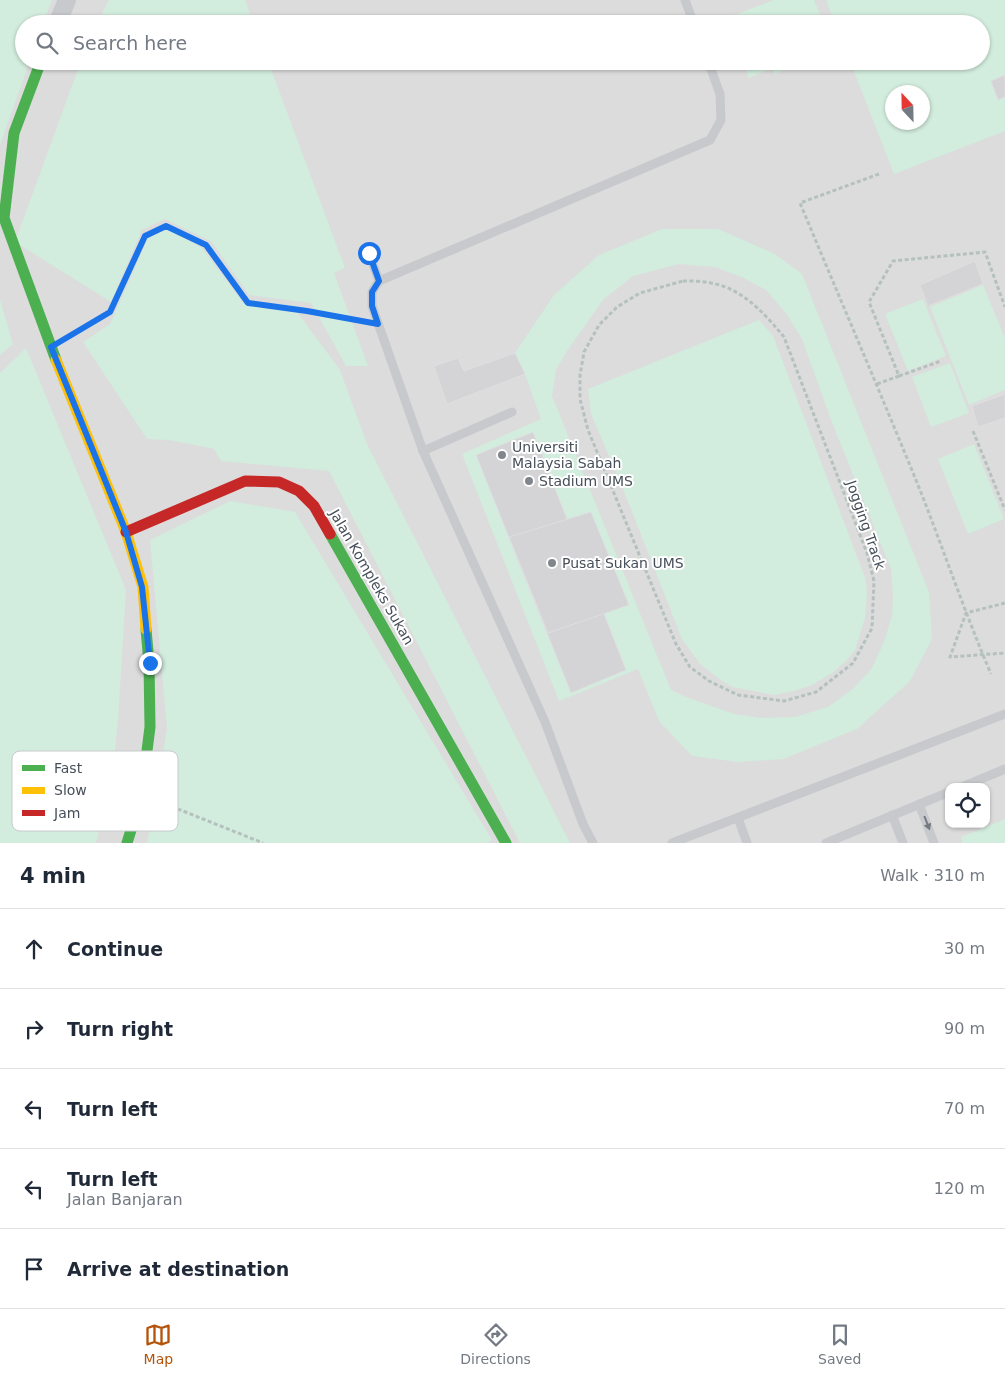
<!DOCTYPE html>
<meta charset="utf-8">
<style>
body{margin:0;font-family:"DejaVu Sans",sans-serif;background:#f2f2f3;color:#1f2937}
.controls{position:absolute;right:15px;bottom:15px;display:grid;overflow:hidden;border-radius:10px;box-shadow:0 1px 4px #0004}
.controls button{width:45px;height:45px;display:grid;place-items:center;padding:0;border:0;border-bottom:1px solid #e0e1e3;background:#fff;color:#1f2937;font:25px sans-serif}
.compass{position:absolute;left:885px;top:85px;width:45px;height:45px;border-radius:50%;background:#fff;box-shadow:0 1px 4px #0004;rotate:338deg}
.stop{position:absolute;width:15px;height:15px;margin:-11px;border:4px solid #1a73e8;border-radius:50%;background:#fff}
.stop.end{background:#1a73e8;border-color:#fff;box-shadow:0 1px 5px #0008}
.list{margin:0;padding:0;list-style:none}
h2{display:flex;justify-content:space-between;align-items:center;height:65px;margin:0;padding:0 20px;font-size:21px}
h2 small{font-size:16px;font-weight:400;color:#747a83}
.list li{display:grid;grid-template-columns:32px 1fr auto;gap:15px;align-items:center;box-sizing:border-box;height:80px;padding:0 20px;border-top:1px solid #e0e1e3}
.list b{display:block;font-size:19px;white-space:nowrap}
.list p{margin:0;font-size:16px;white-space:nowrap;color:#747a83}
.list em{font-size:16px;font-style:normal;color:#747a83}
.icon{flex:none;width:28px;height:28px;fill:none;stroke:currentColor;stroke-width:2;stroke-linecap:round;stroke-linejoin:round}
.map{position:relative;flex:none;width:1005px;height:843px;overflow:hidden}
.search{position:absolute;background:#fff;box-shadow:0 1px 4px #0004;left:15px;right:15px;top:15px;height:55px;display:flex;align-items:center;gap:12px;box-sizing:border-box;padding:0 18px;border-radius:28px;color:#747a83;font-size:19px}
.sheet{height:465px;background:#fff}
nav{display:flex;justify-content:space-around;align-items:center;box-sizing:border-box;height:70px;border-top:1px solid #e0e1e3;background:#fff;font-size:14px;color:#747a83}
nav a{display:grid;justify-items:center;gap:2px}
nav .on{color:#b45309}
.map>svg:first-child{display:block}
.education{fill:#dcdcdd;fill-rule:evenodd}
.green{fill:#d2ecdd;fill-rule:evenodd}
.building{fill:#d4d4d6;stroke:#dfdfe0}
.lines{fill:none;stroke-linecap:round;stroke-linejoin:round}
.path{stroke:#b5c1bd;stroke-width:3;stroke-dasharray:4 2.5;stroke-linecap:butt}
.lane{stroke:#c7c9cc;stroke-width:9}
.street{stroke:#c7c9cc;stroke-width:18}
.fast{stroke:#4caf50;stroke-width:11}
.slow{stroke:#ffc107;stroke-width:11}
.jam{stroke:#c62828;stroke-width:11}
.oneway{fill:#737a81}
.route{stroke:#1a73e8;stroke-width:6}
.poi-dot{fill:#81868d;stroke:#fff;stroke-width:2}
.labels{text-anchor:middle;stroke-width:4;stroke-linejoin:round;paint-order:stroke}
.poi-label{font-size:14px;fill:#464f59;stroke:#fff;text-anchor:start}
.street-label{font-size:14px;fill:#464f59;stroke:#fff}
.key{fill:#fff;stroke:#c8cacd;stroke-width:1}
.key-label{font-size:14px;fill:#464f59}
</style>
<div class="map">
<svg width="1005" height="843" viewBox="0 0 1005 843">
<rect width="100%" height="100%" fill="#eeeded"/>
<path class="education" d="M0 0H1005V843H0ZM24 24H981V61H24ZM892 92H922V122H892ZM949 787H986V824H949Z"/>
<g class="green">
<polygon points="0,0 52,0 43,24 24,24 24,61 30,61 0,145"/>
<polygon points="109,0 245,0 254,24 97,24"/>
<polygon points="773,0 814,0 824,24 730,24 728,18"/>
<path d="M826 0H1005V131L894 174 850 61H981V24H835ZM892 92H922V122H892Z"/>
<polygon points="81,61 268,61 345,268 334,273 368,366 346,366 311,303 249,295 212,242 165,219 142,230 111,302 15,242"/>
<polygon points="743,61 803,61 775,74 772,68 749,78"/>
<polygon points="168,229 202,248 245,305 297,312 340,370 367,444 570,843 520,843 329,471 221,461 214,449 169,440 147,439 83,342 110,324 148,238"/>
<path d="M662 229H718L775 254 802 274 929 592 932 639 910 681 857 729 783 759 738 762 692 756 659 721 638 669 559 701 462 454 541 419 525 374 515 353 554 295 599 255ZM679 264 715 267 744 278 766 290 786 313 802 339 831 420 891 569 893 598 892 616 884 642 872 668 854 688 828 707 795 717 761 718 734 714 686 697 671 690 552 396 556 370 567 351 603 300 633 276Z"/>
<polygon points="983,285 1005,338 1005,390 969,405 930,307"/>
<polygon points="923,299 946,356 908,371 885,314"/>
<polygon points="0,300 13,344 0,355"/>
<polygon points="759,320 773,336 866,580 867,596 865,618 855,650 845,662 832,673 812,685 794,691 774,695 732,687 718,678 700,664 682,639 623,489 591,414 588,389"/>
<polygon points="26,348 126,590 118,720 112,781 96,843 0,843 0,373"/>
<polygon points="950,363 969,413 931,427 912,377"/>
<polygon points="974,444 1004,519 968,534 938,459"/>
<polygon points="230,501 295,512 492,840 487,843 147,843 167,729 150,540"/>
<polygon points="1005,819 1005,843 962,843 961,837"/>
</g>
<g class="building">
<polygon points="1005,75 1005,97 998,100 991,81"/>
<polygon points="975,261 983,284 928,306 920,285"/>
<polygon points="515,353 525,374 447,404 434,366 458,358 464,371"/>
<polygon points="1005,394 1005,418 978,427 972,406"/>
<polygon points="533,432 626,670 571,693 476,455"/>
<polygon points="591,512 629,605 548,633 509,537"/>
</g>
<g class="lines">
<g class="path">
<path d="M879 174 800 203C840 299 881 394 920 490 944 551 965 613 991 674"/>
<path d="M683 281C692 281 702 281 711 283 742 288 765 314 784 337L867 553 874 581 872 628 853 663 816 692 784 701 738 695 709 681 690 667 676 644 588 430 580 399V375L584 352 599 325 617 307 640 293Z"/>
<polyline points="69,337 110,313 145,236 166,226 206,245 248,303 307,311 364,322"/>
<polyline points="899,376 941,361"/>
<polyline points="877,384 899,376 869,302 893,261 985,252 1005,307"/>
<polyline points="973,431 1005,510"/>
<polyline points="1005,603 966,613 950,657 1005,653"/>
<polyline points="159,803 173,807 263,843"/>
</g>
<g class="lane">
<polyline points="685,0 694,24"/>
<polyline points="369,253 379,281"/>
<polyline points="423,451 512,412"/>
<polyline points="962,787 1005,769"/>
<polyline points="919,804 934,843"/>
<polyline points="892,815 903,843"/>
<polyline points="738,818 747,843"/>
<polyline points="593,843 583,824 545,722 423,451 372,306 372,292 379,281 710,140 721,120 720,94 708,61"/>
<polyline points="672,843 1005,714"/>
<polyline points="826,843 949,792"/>
</g>
<polyline class="street" points="57,24 67,0"/>
<g class="fast">
<polyline points="41,61 14,133 4,218 56,360"/>
<polyline points="330,534 506,843"/>
<polyline points="127,843 141,798 150,727 149,663 146,629"/>
</g>
<polyline class="slow" points="56,360 126,532 143,587 146,629"/>
<polyline class="jam" points="126,532 245,481 279,482 299,491 314,506 330,534"/>
</g>
<defs><path id="oneway-solid" d="M-6-.8H1V-3.2L6.5 0L1 3.2V.8H-6Z" transform="scale(1.25)"/></defs>
<use class="oneway" href="#oneway-solid" transform="translate(927 823) rotate(69)"/>
<g class="lines">
<polyline class="route" points="150,663 142,587 126,532 51,347 110,312 145,236 166,226 206,245 248,303 307,311 378,324 372,306 372,292 379,281 369,253"/>
</g>
<g class="poi-dot">
<circle cx="502" cy="455" r="5"/>
<circle cx="529" cy="481" r="5"/>
<circle cx="552" cy="563" r="5"/>
</g>
<g class="labels">
<g class="poi-label">
<text x="512" y="452">Universiti<tspan x="512" dy="16">Malaysia Sabah</tspan></text>
<text x="539" y="486">Stadium UMS</text>
<text x="562" y="568">Pusat Sukan UMS</text>
</g>
<g class="street-label">
<text transform="translate(866 525) rotate(71)" y="5">Jogging Track</text>
<text transform="translate(372 577) rotate(60)" y="5">Jalan Kompleks Sukan</text>
</g>
</g>
<rect x="12" y="751" width="166" height="80" rx="8" class="key"/>
<rect x="22" y="765" width="23" height="6" fill="#4caf50"/>
<rect x="22" y="787" width="23" height="7" fill="#ffc107"/>
<rect x="22" y="810" width="23" height="6" fill="#c62828"/>
<g class="key-label">
<text x="54" y="773">Fast</text>
<text x="54" y="795">Slow</text>
<text x="54" y="818">Jam</text>
</g>
</svg>
<div class="controls">
<button><svg class="icon" aria-label="locate" viewBox="0 0 24 24"><circle cx="12" cy="12" r="6"/><path d="M12 2v4M12 18v4M2 12h4M18 12h4"/></svg></button>
</div>
<svg class="compass" viewBox="-18 -18 36 36"><path d="M0-13l5 13h-10z" fill="#e53935"/><path d="M0 13l5-13h-10z" fill="#747a83"/></svg>
<div class="stop" style="left:369px;top:253px"></div>
<div class="stop end" style="left:150px;top:663px"></div>
<div class="search"><svg class="icon" aria-label="search" viewBox="0 0 24 24"><circle cx="10" cy="10" r="6"/><path d="M15 15l6 6"/></svg>Search here</div>
</div>
<section class="sheet">
<h2>4 min<small>Walk · 310 m</small></h2>
<ul class="list">
<li><svg class="icon" aria-label="ahead" viewBox="0 0 24 24"><path d="M12 20V5M6 11l6-6 6 6"/></svg><div><b>Continue</b></div><em>30 m</em></li>
<li><svg class="icon" aria-label="right" viewBox="0 0 24 24"><path d="M7 20v-9h11M14 6l5 5-5 5"/></svg><div><b>Turn right</b></div><em>90 m</em></li>
<li><svg class="icon" aria-label="left" viewBox="0 0 24 24"><path d="M17 20v-9H6M10 6l-5 5 5 5"/></svg><div><b>Turn left</b></div><em>70 m</em></li>
<li><svg class="icon" aria-label="left" viewBox="0 0 24 24"><path d="M17 20v-9H6M10 6l-5 5 5 5"/></svg><div><b>Turn left</b><p>Jalan Banjaran</p></div><em>120 m</em></li>
<li><svg class="icon" aria-label="arrive" viewBox="0 0 24 24"><path d="M6 21V4h12l-3 4 3 4H6"/></svg><div><b>Arrive at destination</b></div></li>
</ul>
</section>
<nav>
<a class="on"><svg class="icon" aria-label="map" viewBox="0 0 24 24"><path d="M3 6l6-2 6 2 6-2v14l-6 2-6-2-6 2zM9 4v14M15 6v14"/></svg>Map</a>
<a><svg class="icon" aria-label="directions" viewBox="0 0 24 24"><path d="M12 3l9 9-9 9-9-9zM9 14v-3h6M13 9l2 2-2 2"/></svg>Directions</a>
<a><svg class="icon" aria-label="saved" viewBox="0 0 24 24"><path d="M7 4h10v16l-5-4-5 4z"/></svg>Saved</a>
</nav>
